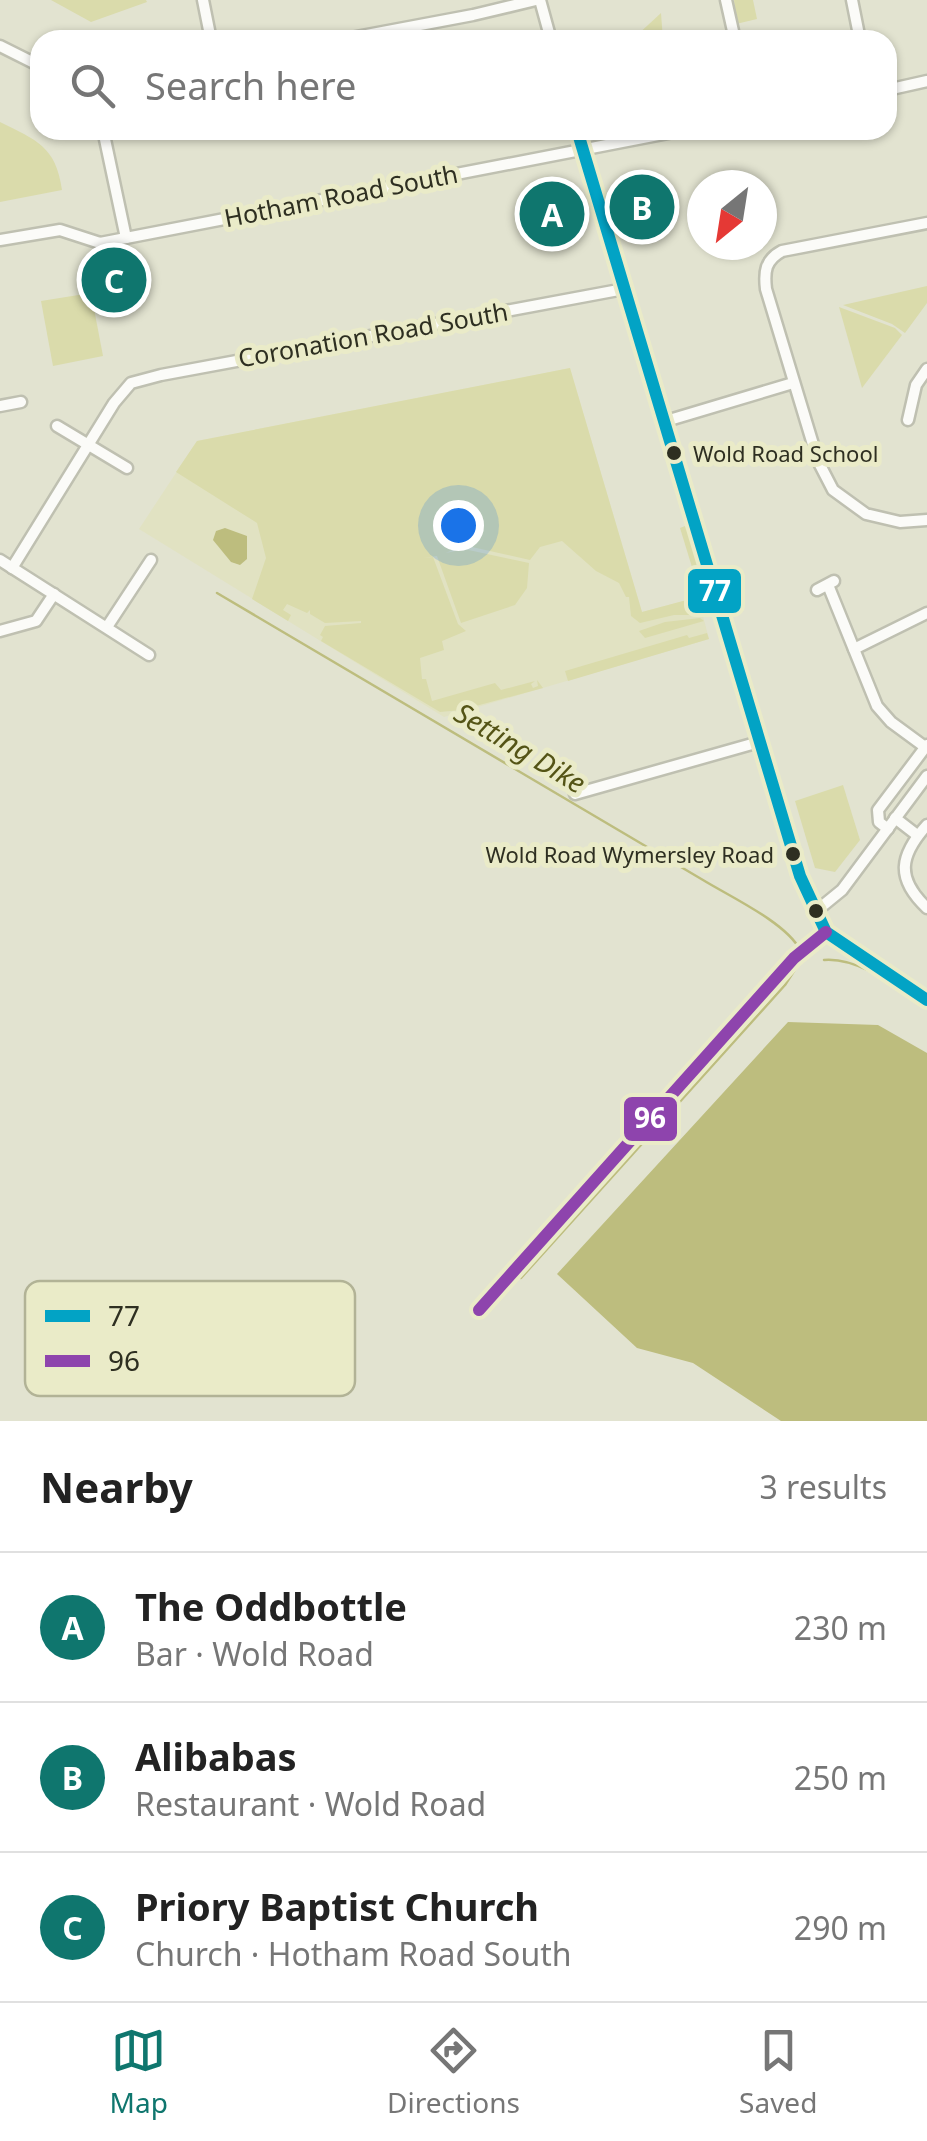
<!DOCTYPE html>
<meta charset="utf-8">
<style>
body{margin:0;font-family:"Noto Sans",sans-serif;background:#f6f6f6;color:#222}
.compass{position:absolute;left:687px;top:170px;width:90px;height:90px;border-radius:50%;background:#fff;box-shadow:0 2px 8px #0004;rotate:210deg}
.you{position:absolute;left:458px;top:525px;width:35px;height:35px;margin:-25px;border:8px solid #fff;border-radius:50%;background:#1a73e8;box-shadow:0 0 0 15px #1a73e833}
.badge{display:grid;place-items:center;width:65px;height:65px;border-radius:50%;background:#0f766e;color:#fff;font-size:32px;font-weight:700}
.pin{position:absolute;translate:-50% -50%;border:5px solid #fff;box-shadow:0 2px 10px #0006}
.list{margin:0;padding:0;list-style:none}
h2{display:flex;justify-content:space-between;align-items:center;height:130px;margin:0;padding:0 40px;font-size:42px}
h2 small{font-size:32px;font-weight:400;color:#767676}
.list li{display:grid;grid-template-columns:65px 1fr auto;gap:30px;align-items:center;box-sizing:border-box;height:150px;padding:0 40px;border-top:2px solid #e0e0e0}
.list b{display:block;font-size:38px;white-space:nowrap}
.list p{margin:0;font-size:32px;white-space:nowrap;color:#767676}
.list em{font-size:32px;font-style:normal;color:#767676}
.icon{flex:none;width:55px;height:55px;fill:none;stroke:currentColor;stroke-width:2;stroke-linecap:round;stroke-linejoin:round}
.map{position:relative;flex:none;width:927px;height:1421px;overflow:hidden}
.search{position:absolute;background:#fff;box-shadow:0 2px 8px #0004;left:30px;right:30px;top:30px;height:110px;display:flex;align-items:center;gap:25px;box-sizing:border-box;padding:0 35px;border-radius:30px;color:#767676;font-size:38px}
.sheet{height:580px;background:#fff}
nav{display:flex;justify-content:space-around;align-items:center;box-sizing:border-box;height:140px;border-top:2px solid #e0e0e0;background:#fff;font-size:28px;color:#767676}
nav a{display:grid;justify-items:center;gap:5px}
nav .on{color:#0f766e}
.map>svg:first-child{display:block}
.built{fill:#e1e2c2}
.green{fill:#dadbab}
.water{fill:#bdbd7e}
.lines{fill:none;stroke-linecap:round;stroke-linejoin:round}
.stream{stroke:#bdbd7e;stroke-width:2.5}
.minor-casing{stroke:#bfc0b1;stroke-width:15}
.minor{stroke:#fbfbf8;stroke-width:10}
.bus-1-casing{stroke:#eaebc8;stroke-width:20}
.bus-2-casing{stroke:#eaebc8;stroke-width:20}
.bus-1{stroke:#02a3c5;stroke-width:12}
.bus-2{stroke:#8e44ad;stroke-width:12}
.bus-dot{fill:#2e2f21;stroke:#eaebc8;stroke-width:4}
.labels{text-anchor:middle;stroke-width:10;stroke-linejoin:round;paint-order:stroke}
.bus-label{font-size:22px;fill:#2e2f21;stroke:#eaebc8;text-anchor:start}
.street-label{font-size:25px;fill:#2e2f21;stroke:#eaebc8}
.water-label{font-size:28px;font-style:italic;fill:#545416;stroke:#eaebc8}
.key{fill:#eaebc8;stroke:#b2b396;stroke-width:2.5}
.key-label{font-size:28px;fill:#2e2f21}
.line-badge{stroke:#eaebc8;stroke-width:4}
.badge-label{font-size:28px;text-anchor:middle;font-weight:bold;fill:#fff}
</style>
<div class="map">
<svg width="927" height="1421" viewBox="0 0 927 1421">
<rect width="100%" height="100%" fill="#e2e3d0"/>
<polygon class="built" points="570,368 642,612 698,597 709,639 444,717 139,529 197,441"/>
<g class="green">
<polygon points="51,0 146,0 147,2 91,22"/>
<polygon points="734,0 753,0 757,19 736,24"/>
<polygon points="661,13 663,40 633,40 635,37"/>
<path d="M0 122C36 140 56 146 62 190L0 202Z"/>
<polygon points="927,286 927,303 905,333 892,324 843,305"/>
<polygon points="91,293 103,356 53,366 41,301"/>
<polygon points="839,307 895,328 902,335 862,388"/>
<polygon points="570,368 642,612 698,597 700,607 696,615 674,615 640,623 631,616 629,597 626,597 619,583 596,571 562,541 540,547 530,560 463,545 446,553 464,549 529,563 527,588 515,605 461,623 437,556 423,558 433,557 458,624 466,631 442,641 444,650 420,658 422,679 426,679 432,701 495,683 501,690 535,681 531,684 533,688 538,686 537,680 543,688 461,710 440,712 321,641 323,637 320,635 325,626 361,623 361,621 325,623 310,614 310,610 307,613 287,604 283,610 291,615 288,621 252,599 266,558 257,523 176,472 197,441"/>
<polygon points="685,526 688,528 710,601 703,603 680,528"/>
<polygon points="700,618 704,621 645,638 639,631 665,622"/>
<polygon points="707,633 709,639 568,681 565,671 687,635 689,638"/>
<polygon points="843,785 860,840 835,872 815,868 795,801"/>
</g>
<g class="water">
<polygon points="225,528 247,536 247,559 240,565 231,562 213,540 216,531"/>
<polygon points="788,1022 878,1025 927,1053 927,1421 781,1421 693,1363 637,1348 557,1274"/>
</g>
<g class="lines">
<g class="stream">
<path d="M217 593 703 880C729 896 787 923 800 950"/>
<path d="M824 960C860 957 899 989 927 1007"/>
<polyline points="521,1278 785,985 803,957"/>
</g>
<defs>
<g id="minor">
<polyline points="203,0 211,40"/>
<polyline points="540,0 551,40"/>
<polyline points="726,0 735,40"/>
<polyline points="852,0 860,40"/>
<polyline points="340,40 473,15 536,0"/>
<polyline points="0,46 40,66"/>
<polyline points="887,90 927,81"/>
<polyline points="103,130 126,238"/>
<polyline points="577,130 800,876 826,932 927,1000"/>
<path d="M927 223 782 251C765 260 764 272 766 289L818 461 833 490 866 514 900 522 927 520"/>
<polyline points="0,240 60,230 100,243 684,130"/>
<polyline points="0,406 21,402"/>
<polyline points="908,420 916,385 927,369"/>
<polyline points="666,421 793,383"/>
<polyline points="57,426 127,468"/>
<polyline points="0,560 149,655"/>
<polyline points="12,568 114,403 131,383 161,375 624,289"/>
<polyline points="828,585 877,706 891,722 925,747"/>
<polyline points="817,590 834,581"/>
<polyline points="107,627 151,560"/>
<polyline points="0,631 36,621 54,594"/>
<polyline points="854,649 927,613"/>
<polyline points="575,794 759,742"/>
<polyline points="895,818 917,835"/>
<path d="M927 825C900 855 895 878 927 908"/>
<polyline points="888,829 879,822 878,810 927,745"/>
<polyline points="815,912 842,890 927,776"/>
<polyline points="479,1310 794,958 826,932"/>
</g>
</defs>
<use href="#minor" class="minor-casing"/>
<use href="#minor" class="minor"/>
<defs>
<polyline id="bus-1" points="577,130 800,876 826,932 927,1000"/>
<polyline id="bus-2" points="479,1310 794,958 826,932"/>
</defs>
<use href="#bus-1" class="bus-1-casing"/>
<use href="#bus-2" class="bus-2-casing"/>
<use href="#bus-1" class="bus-1"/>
<use href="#bus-2" class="bus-2"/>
</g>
<g class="bus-dot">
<circle cx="674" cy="453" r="9"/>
<circle cx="793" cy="854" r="9"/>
<circle cx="816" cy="911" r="9"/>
</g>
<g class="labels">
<g class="bus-label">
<text x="693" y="462">Wold Road School</text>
<text x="774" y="863" text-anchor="end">Wold Road Wymersley Road</text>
</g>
<g class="street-label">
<text transform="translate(341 196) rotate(-11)" y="9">Hotham Road South</text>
<text transform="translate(373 335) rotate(-10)" y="9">Coronation Road South</text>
</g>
<g class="water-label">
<text transform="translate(520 748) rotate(31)" y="10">Setting Dike</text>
</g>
</g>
<rect x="25" y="1281" width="330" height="115" rx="15" class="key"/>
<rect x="45" y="1310" width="45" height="12" fill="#02a3c5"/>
<rect x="45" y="1355" width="45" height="12" fill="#8e44ad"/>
<g class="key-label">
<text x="108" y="1326">77</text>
<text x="108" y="1371">96</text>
</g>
<g class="line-badge">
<rect x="686" y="567" width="57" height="48" rx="10" fill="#02a3c5"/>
<rect x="622" y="1095" width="57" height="48" rx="10" fill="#8e44ad"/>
</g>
<g class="badge-label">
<text x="715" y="601">77</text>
<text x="650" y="1128">96</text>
</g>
</svg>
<svg class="compass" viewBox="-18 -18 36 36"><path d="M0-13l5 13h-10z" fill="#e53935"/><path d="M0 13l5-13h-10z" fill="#767676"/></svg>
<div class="you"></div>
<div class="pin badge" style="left:552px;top:214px">A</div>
<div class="pin badge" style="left:642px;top:207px">B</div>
<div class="pin badge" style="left:114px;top:280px">C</div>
<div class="search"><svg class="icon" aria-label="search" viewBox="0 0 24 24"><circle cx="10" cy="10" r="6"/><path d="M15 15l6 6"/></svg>Search here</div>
</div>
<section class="sheet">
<h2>Nearby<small>3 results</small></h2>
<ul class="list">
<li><span class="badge">A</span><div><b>The Oddbottle</b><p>Bar · Wold Road</p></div><em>230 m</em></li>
<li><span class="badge">B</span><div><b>Alibabas</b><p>Restaurant · Wold Road</p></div><em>250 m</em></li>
<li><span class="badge">C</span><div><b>Priory Baptist Church</b><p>Church · Hotham Road South</p></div><em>290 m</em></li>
</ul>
</section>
<nav>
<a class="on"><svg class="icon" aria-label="map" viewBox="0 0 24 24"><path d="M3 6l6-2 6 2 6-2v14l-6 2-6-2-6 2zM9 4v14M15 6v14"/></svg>Map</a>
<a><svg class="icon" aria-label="directions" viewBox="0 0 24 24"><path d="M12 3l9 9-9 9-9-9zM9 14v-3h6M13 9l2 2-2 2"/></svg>Directions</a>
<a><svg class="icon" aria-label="saved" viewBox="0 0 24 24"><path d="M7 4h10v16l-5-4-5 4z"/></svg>Saved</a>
</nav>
